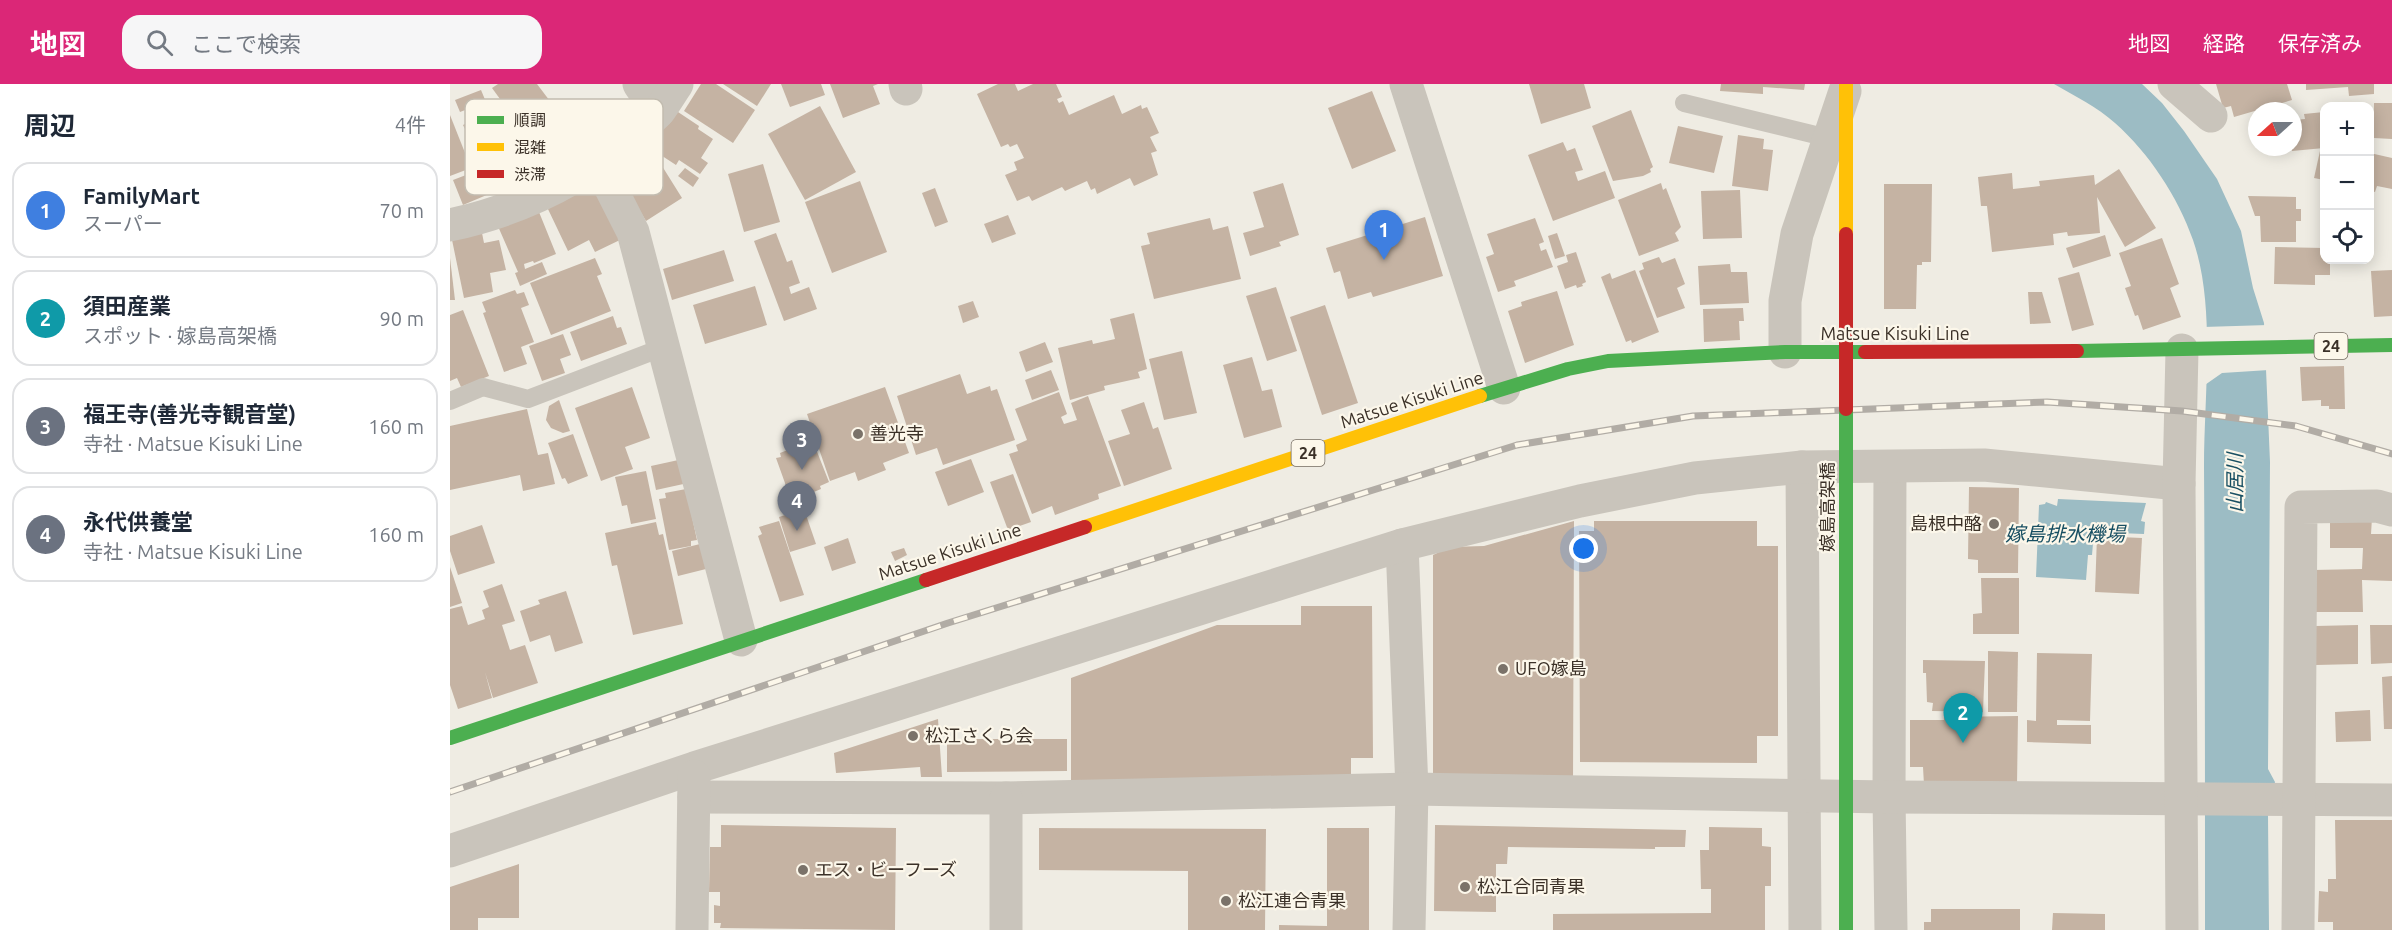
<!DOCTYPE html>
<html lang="ja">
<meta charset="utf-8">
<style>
body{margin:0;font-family:Ubuntu,"Noto Sans JP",sans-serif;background:#f6f6f7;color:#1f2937}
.controls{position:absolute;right:18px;top:18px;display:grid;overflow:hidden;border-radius:12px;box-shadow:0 3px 15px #0003}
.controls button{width:54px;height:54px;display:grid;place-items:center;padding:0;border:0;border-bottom:2px solid #e0e1e3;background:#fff;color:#1f2937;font:30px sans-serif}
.compass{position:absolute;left:1798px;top:18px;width:54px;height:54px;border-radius:50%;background:#fff;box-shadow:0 3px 15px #0003;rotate:249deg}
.you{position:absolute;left:1134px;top:465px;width:21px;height:21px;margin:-15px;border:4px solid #fff;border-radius:50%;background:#1a73e8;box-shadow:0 0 0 9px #1a73e833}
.badge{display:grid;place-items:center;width:39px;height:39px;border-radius:50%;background:#db2777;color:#fff;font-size:20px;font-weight:700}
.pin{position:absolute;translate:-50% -50px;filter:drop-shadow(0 2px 3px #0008)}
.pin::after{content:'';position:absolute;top:32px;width:21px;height:18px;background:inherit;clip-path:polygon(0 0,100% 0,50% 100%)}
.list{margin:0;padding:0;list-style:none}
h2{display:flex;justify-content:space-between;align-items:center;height:78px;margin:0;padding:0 24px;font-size:26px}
h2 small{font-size:20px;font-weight:400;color:#747a83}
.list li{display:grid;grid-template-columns:39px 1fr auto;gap:18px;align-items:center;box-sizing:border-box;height:96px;margin:0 12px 12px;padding:0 12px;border:2px solid #e0e1e3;border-radius:18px}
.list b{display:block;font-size:22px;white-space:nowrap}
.list p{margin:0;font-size:20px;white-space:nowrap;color:#747a83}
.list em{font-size:20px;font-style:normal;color:#747a83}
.icon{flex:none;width:33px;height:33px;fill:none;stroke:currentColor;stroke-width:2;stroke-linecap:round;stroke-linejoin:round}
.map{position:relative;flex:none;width:1942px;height:846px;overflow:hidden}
header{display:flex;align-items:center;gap:36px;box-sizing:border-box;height:84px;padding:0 30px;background:#db2777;color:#fff}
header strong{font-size:28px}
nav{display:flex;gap:33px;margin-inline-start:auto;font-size:21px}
.search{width:420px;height:54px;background:#f6f6f7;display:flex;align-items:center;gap:15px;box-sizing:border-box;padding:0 21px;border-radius:18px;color:#747a83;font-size:22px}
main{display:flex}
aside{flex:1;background:#fff}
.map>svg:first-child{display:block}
.water{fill:#9cbcc4}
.pier{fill:#efece3}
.building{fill:#c5b3a3}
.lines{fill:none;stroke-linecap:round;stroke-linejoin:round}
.lane{stroke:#c9c4bb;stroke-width:18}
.street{stroke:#c9c4bb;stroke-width:33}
.fast{stroke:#4caf50;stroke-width:14}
.slow{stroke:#ffc107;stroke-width:14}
.jam{stroke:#c62828;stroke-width:14}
.rail-casing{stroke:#b1aca5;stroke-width:7}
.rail{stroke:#fcf7ea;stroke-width:4.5;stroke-dasharray:14;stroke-linecap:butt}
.fast-bridge{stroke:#4caf50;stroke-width:14}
.slow-bridge{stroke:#ffc107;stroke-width:14}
.jam-bridge{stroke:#c62828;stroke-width:14}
.poi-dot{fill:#7a7269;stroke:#fcf7ea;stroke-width:2}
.labels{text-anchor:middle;stroke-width:4.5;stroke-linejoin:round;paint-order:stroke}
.shield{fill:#fcf7ea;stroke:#756c62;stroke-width:1.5}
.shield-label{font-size:16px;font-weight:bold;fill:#3b3128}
.street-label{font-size:18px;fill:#3b3128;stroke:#fcf7ea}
.poi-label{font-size:18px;fill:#3b3128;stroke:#fcf7ea;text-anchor:start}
.water-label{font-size:20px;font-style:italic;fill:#184f62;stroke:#fcf7ea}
.key{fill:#fcf7ea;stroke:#c2bcb0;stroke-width:1.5}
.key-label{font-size:16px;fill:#3b3128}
</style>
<header>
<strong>地図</strong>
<div class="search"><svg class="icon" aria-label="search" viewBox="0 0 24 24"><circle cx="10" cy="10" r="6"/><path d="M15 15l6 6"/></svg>ここで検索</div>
<nav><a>地図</a><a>経路</a><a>保存済み</a></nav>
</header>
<main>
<aside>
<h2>周辺<small>4件</small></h2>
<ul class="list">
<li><span class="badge" style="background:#3f7fe0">1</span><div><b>FamilyMart</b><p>スーパー</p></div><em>70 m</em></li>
<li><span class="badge" style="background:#0f9aa8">2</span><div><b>須田産業</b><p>スポット · 嫁島高架橋</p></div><em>90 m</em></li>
<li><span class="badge" style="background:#6b7280">3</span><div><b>福王寺(善光寺観音堂)</b><p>寺社 · Matsue Kisuki Line</p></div><em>160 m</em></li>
<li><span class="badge" style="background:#6b7280">4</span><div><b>永代供養堂</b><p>寺社 · Matsue Kisuki Line</p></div><em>160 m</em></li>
</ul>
</aside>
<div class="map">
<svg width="1942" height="846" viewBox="0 0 1942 846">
<rect width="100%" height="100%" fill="#efece3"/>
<g class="water">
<path d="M1604 0H1692L1712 19 1734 47 1767 95 1791 147 1803 204 1814 239 1820 378 1818 685 1825 698 1818 732 1819 846H1755C1755 691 1755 536 1754 382 1754 311 1766 222 1743 156 1728 113 1699 69 1665 39 1647 23 1625 12 1604 0Z"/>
<polygon points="1608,415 1696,419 1691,437 1695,438 1694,450 1644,448 1642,471 1638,471 1636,496 1586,493 1589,421 1595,420 1596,418 1607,422"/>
</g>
<polygon class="pier" points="1818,241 1819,286 1772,289 1752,303 1753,243"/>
<g class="building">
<polygon points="48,0 87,0 112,33 80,56 42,4"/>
<polygon points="251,0 266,0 305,26 283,59 234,27"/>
<polygon points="273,0 321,0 307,22"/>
<polygon points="331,0 371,0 375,11 340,23"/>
<polygon points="380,0 428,0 423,2 430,20 393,34"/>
<polygon points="548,0 565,0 568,7 583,0 606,0 612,13 607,15 609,19 613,17 619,31 664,11 672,30 691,21 692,25 697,23 709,49 700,53 707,67 701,69 708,91 684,102 680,94 647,110 645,104 641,106 637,97 615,107 612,103 582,117 579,112 567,117 555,91 567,86 564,78 574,74 567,60 560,63 558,60 551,63 527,10"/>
<polygon points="1079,0 1134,0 1141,24 1091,40"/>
<polygon points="1271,0 1355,0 1354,6 1313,3 1313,10 1270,7"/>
<polygon points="1766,0 1837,0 1842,16 1784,33 1781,22 1773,24"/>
<polygon points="1856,0 1924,0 1924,10 1899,12 1898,3 1856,6"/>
<polygon points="31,6 36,18 10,28 5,16"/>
<polygon points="922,7 946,67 902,85 878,24"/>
<polygon points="1924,19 1942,19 1942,55 1924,54"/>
<polygon points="370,22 406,88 355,116 318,50"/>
<polygon points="44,25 70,73 38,90 13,41"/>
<polygon points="225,26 249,42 248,45 263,55 251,74 258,79 250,90 229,76 226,81 200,64"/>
<polygon points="1181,26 1203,83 1200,85 1201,88 1193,92 1163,97 1142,42"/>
<polygon points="1874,28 1874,64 1842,67 1843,36 1855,35 1854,30"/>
<polygon points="0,31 21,84 0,92"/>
<polygon points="1228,42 1273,52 1264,89 1219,79"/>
<polygon points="1288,51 1314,55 1313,65 1323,66 1318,107 1282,102"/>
<polygon points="1113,58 1117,67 1125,64 1133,86 1125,88 1128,97 1155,87 1165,114 1103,137 1078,71"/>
<polygon points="194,62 203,77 207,74 232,114 196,137 162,82"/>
<polygon points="1870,67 1874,68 1874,96 1864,94"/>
<polygon points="1920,69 1942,74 1942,105 1927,102 1925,108 1920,107"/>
<polygon points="313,80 330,138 294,148 278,90"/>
<polygon points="235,84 249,94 243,103 228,92"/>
<polygon points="1669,85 1706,144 1675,163 1647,113 1650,149 1618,152 1617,148 1603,150 1604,161 1542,168 1537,122 1531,122 1528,93 1562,89 1563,105 1590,102 1589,97 1644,91 1645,101"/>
<polygon points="29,86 39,110 13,121 3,96"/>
<polygon points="410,97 437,168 382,189 355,118"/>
<polygon points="833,99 849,151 829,158 831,162 800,172 793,149 814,143 803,108"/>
<polygon points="1211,99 1213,106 1216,104 1231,143 1225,149 1229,157 1189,172 1168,116"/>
<polygon points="145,100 172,155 145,168 139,156 118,167 97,123"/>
<polygon points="1434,100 1482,100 1481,178 1472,178 1472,181 1467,181 1466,225 1434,225"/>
<polygon points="485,104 498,138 485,143 472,109"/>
<polygon points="1290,106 1292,154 1253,155 1251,107"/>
<polygon points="1798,112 1846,113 1846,125 1851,125 1851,137 1846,137 1846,158 1811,158 1810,132 1805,132"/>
<polygon points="89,128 106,170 84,179 83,177 74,180 75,185 92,178 97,190 70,202 65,189 68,188 47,140"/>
<polygon points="558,131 566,150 542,159 534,140"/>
<polygon points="975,133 993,192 923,213 921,208 898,215 890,187 884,189 876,164"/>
<polygon points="760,134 763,146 778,142 791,195 704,215 691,162 700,160 697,149"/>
<polygon points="1085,134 1094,158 1089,160 1091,167 1096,165 1103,183 1064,197 1066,202 1048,208 1036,173 1044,170 1037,150"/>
<polygon points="31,144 34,159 49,156 56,186 40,189 43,208 14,214 1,151"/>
<polygon points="326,149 337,178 342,176 350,199 339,203 341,210 359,203 367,225 334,237 304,157"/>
<polygon points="1107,149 1115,172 1105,175 1098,152"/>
<polygon points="1655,151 1661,172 1623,184 1616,164"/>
<polygon points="1712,154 1729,200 1720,204 1731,233 1693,246 1688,231 1685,232 1675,204 1681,202 1669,169"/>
<polygon points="1825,163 1874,164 1874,176 1880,176 1880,191 1865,191 1865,201 1824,200"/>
<polygon points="274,166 284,197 222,216 213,185"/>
<polygon points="1126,168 1136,198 1132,200 1133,202 1127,204 1126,201 1115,205 1107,182 1118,178 1116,171"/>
<polygon points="1209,173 1212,179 1225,174 1235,200 1227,204 1235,224 1207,234 1189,187 1194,185 1192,179"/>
<polygon points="0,174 5,216 0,216"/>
<polygon points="145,174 152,190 147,192 161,227 101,251 80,199"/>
<polygon points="1280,180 1281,188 1297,188 1299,219 1250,221 1248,182"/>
<polygon points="1185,186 1209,248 1182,259 1181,256 1176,258 1151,193 1160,189 1162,195"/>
<polygon points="1942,186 1942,232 1924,233 1921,187"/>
<polygon points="1629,188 1644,241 1622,247 1608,194"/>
<polygon points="305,202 317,241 255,260 243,221"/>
<polygon points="826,203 847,267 817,277 796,212"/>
<polygon points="65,206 67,210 74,208 79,221 71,224 84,258 71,263 77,280 54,288 33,229 36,228 32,218"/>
<polygon points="1107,207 1124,261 1075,279 1058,227 1072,222 1071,218"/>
<polygon points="1578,208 1592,208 1601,239 1580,240"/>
<polygon points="523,217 529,233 513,239 508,222"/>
<polygon points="875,221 908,319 872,331 840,233"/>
<polygon points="1293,224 1294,237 1289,237 1290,256 1254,258 1253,225"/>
<polygon points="13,226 39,292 11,303 7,294 0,297 0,231"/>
<polygon points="684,229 697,285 688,288 690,294 654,302 655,306 620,316 608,264 642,256 643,260 665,255 660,235"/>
<polygon points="163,232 167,244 171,243 177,260 131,277 120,248"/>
<polygon points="113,250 121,271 110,275 115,289 92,297 79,262"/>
<polygon points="595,258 603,278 576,288 569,268"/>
<polygon points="732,267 747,329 714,336 699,275"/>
<polygon points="802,273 812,307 822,305 832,343 794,354 773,281"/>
<polygon points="1894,282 1895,325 1879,325 1879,322 1871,322 1871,316 1852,317 1850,283"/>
<polygon points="601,286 609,306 582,316 575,296"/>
<polygon points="510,290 517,310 540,302 541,307 547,305 565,356 493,381 487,364 466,371 447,312"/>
<polygon points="182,303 200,354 175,363 183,385 151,397 125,324"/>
<polygon points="435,303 459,369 433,379 436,386 408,397 405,388 380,397 357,330"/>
<polygon points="609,308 617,330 611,333 614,340 627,336 621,319 638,312 671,402 648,410 649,415 605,431 602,422 582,430 559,370 568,367 566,361 577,356 565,325"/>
<polygon points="109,316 120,347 113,349 101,344 96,336 99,322"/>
<polygon points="694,318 703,345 708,343 722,385 674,402 658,357 680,350 671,326"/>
<polygon points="77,325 88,371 98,369 105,400 73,407 70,391 0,406 0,342"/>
<polygon points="123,350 138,392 118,400 115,394 112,395 98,359"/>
<polygon points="358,358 359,362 364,360 379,398 370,402 371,405 354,412 353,408 340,413 326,374 331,373 330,369"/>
<polygon points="233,375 238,399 206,406 201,382"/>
<polygon points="521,375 534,408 498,422 485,388"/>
<polygon points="196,387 206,435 181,440 177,421 172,422 165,393"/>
<polygon points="563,390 581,438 558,446 540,398"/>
<polygon points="1519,403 1569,404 1568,489 1528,489 1528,476 1518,475"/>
<polygon points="236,405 247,456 241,457 241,462 219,466 209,415 216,414 215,409"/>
<polygon points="354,425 366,460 340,468 329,433"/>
<polygon points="1880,434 1922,434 1921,450 1942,450 1942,497 1912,496 1913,528 1863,528 1863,486 1912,485 1913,464 1880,464"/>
<polygon points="329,437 354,511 330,518 308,452 312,450 309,443"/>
<polygon points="1124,437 1123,699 983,700 983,471 1000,463 1034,462"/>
<polygon points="1144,437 1307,437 1307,462 1328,462 1328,652 1307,652 1307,679 1130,678 1129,447 1144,447"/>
<polygon points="206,438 209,451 213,450 233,540 183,551 167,481 162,482 155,449"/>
<polygon points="32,441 45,479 8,491 0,467 0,452"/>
<polygon points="1647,452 1692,454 1689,510 1645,508"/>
<polygon points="398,454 406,479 382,487 374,463"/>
<polygon points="250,460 256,485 228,492 222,467"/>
<polygon points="454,464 457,471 445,477 441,468"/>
<polygon points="0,483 12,519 0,523"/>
<polygon points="1531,494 1569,494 1569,550 1523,550 1523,530 1532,529"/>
<polygon points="52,500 65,537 52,541 60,566 75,561 88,599 43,614 35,588 42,614 8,625 0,601 0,525 12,522 18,541 35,535 32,526 39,523 33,507"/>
<polygon points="116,507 133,559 105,568 100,551 80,558 70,527 90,520 88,516"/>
<polygon points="851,522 922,522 923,674 901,674 901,698 621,697 621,594 767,541 851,541"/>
<polygon points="1908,541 1908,580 1866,581 1866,542"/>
<polygon points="1920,541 1942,541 1942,579 1921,580"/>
<polygon points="1538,567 1568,568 1567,628 1538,628"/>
<polygon points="1587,569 1642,570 1640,637 1607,636 1607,641 1641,641 1641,660 1577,658 1577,636 1586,637"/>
<polygon points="1473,576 1535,577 1533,628 1482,627 1483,619 1477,618 1476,589 1473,589"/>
<polygon points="1942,592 1942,645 1934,645 1932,593"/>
<polygon points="1920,626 1921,657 1886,658 1885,628"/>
<polygon points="1568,632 1567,701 1474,701 1473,683 1460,683 1460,636 1494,636 1494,633"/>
<polygon points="488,635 492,693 471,693 470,683 386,689 384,669"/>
<polygon points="497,655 617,655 617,687 497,688"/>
<polygon points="1885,736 1942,736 1942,846 1883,846 1883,838 1868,838 1869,807 1878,808 1878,795 1886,795"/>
<polygon points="271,741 446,744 445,846 270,844 271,839 264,839 264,821 270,822 270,808 259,808 260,763 271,763"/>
<polygon points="985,741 1236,746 1235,763 1205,763 1205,765 1058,763 1057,780 1046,780 1046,828 984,827"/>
<polygon points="1259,743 1312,744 1312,762 1321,763 1321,802 1315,802 1315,846 1103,846 1103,830 1261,829 1261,805 1251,805 1250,766 1259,766"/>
<polygon points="589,744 816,745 815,846 738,846 738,787 589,786"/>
<polygon points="877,744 919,744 919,846 829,846 829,841 877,842"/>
<polygon points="69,780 69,834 28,834 28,846 0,846 0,803"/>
<polygon points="1481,825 1570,825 1570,846 1474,846 1474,838 1481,838"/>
<polygon points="1603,829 1655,830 1655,846 1602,846"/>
</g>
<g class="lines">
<g class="lane">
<polyline points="1234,19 1378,54"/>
<polyline points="0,317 33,303 78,315 214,263"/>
</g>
<g class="street">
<polyline points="189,0 208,28"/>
<polyline points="455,0 456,5"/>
<polyline points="956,0 1054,304"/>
<polyline points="1724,0 1761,32"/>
<polyline points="148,79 183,148 291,556"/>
<path d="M0 141C69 126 132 96 185 49 192 42 202 35 209 27 215 19 221 9 227 0"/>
<polyline points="1335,268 1335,217 1347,150 1395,7"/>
<polyline points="1352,383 1355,846"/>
<polyline points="1440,383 1439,713 1441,846"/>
<polyline points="952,461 962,705 959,846"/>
<polyline points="244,713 556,714 962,705 1439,713 1942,716"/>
<polyline points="556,714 556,846"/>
<polyline points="0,767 244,684 952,461 1130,417 1245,394 1352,383 1534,381 1729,400"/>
<polyline points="242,846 244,692"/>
<polyline points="1732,846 1729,400 1732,266"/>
<polyline points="1848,846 1851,423 1927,422 1942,426"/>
</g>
<g class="fast">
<polyline points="1627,267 1942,261"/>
<polyline points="1030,312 1118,285 1158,277 1335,268 1415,268"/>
<polyline points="0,654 476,496"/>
</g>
<polyline class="slow" points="635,443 1030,312"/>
<g class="jam">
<polyline points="1415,268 1627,267"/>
<polyline points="476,496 635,443"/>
</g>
<defs>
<polyline id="rail" points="0,708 498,539 1067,361 1243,332 1597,318 1732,327 1846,342 1942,370"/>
</defs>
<use href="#rail" class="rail-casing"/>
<use href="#rail" class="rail"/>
<polyline class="fast-bridge" points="1396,325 1396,846"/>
<polyline class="slow-bridge" points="1396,0 1396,150"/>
<polyline class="jam-bridge" points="1396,150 1396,325"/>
</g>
<g class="poi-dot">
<circle cx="408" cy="350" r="6"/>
<circle cx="1544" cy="440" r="6"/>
<circle cx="1053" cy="585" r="6"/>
<circle cx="463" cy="652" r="6"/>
<circle cx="353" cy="786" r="6"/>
<circle cx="1015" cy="803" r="6"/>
<circle cx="776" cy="817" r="6"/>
</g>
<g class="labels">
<g class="shield">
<rect x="1864.5" y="249" width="33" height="26" rx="4.5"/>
<rect x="841.5" y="356" width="33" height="26" rx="4.5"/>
</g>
<g class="shield-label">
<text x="1881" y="268">24</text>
<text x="858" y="375">24</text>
</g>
<g class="street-label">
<text x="1445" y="256">Matsue Kisuki Line</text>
<text transform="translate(962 316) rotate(-18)" y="6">Matsue Kisuki Line</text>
<text transform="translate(1378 423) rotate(-90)" y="6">嫁島高架橋</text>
<text transform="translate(500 468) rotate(-18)" y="6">Matsue Kisuki Line</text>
</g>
<g class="poi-label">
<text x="420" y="356">善光寺</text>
<text x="1532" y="446" text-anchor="end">島根中酪</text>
<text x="1065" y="591">UFO嫁島</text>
<text x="475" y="658">松江さくら会</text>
<text x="365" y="792">エス・ビーフーズ</text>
<text x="1027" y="809">松江合同青果</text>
<text x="788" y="823">松江連合青果</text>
</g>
<g class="water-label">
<text transform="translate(1785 399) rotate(-90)" y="7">山居川</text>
<text x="1615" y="457">嫁島排水機場</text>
</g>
</g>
<rect x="15" y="15" width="198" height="96" rx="9" class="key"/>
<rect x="27" y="32" width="27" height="8" fill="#4caf50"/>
<rect x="27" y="59" width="27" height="8" fill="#ffc107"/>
<rect x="27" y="86" width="27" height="8" fill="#c62828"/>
<g class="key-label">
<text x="64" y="42">順調</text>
<text x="64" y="69">混雑</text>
<text x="64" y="96">渋滞</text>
</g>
</svg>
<div class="controls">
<button>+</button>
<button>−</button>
<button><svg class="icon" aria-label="locate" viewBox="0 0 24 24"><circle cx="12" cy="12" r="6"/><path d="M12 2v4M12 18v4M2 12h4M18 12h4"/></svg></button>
</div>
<svg class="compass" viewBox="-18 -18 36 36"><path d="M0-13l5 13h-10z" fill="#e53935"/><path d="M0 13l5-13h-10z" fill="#747a83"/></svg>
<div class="you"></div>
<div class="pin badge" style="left:934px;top:176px;background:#3f7fe0">1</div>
<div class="pin badge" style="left:1513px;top:659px;background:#0f9aa8">2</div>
<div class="pin badge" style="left:352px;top:386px;background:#6b7280">3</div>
<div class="pin badge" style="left:347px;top:447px;background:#6b7280">4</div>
</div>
</main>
